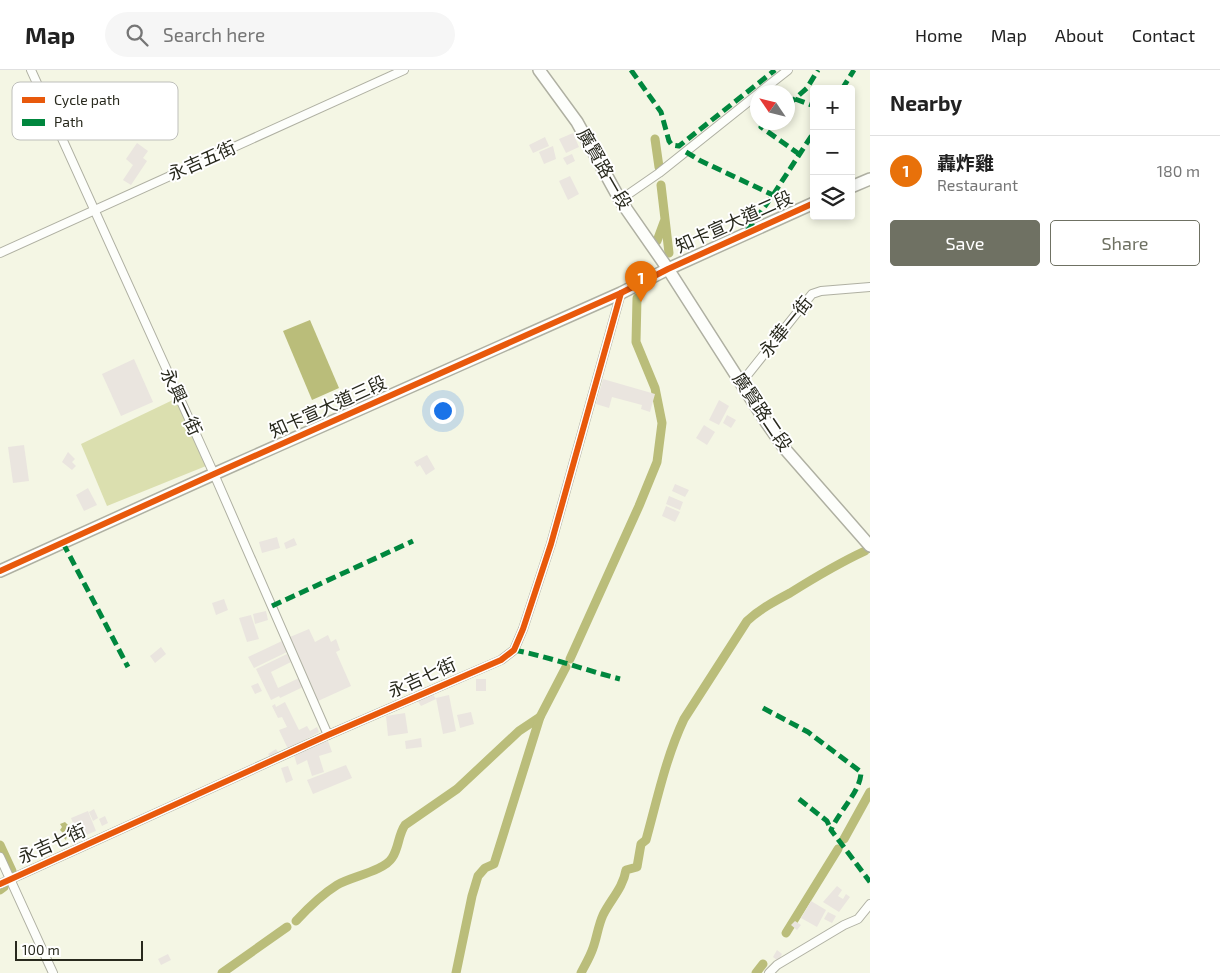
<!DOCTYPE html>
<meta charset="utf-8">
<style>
body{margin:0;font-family:"Exo 2","Noto Sans TC",sans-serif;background:#f6f6f6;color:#222}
.controls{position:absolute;right:15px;top:15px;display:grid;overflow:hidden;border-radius:5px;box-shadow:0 2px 8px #0003}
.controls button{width:45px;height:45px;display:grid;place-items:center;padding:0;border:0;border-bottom:1px solid #e0e0e0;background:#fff;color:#222;font:25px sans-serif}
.compass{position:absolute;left:750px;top:15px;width:45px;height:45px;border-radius:50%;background:#fff;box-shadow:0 2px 8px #0003;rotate:305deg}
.scale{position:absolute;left:15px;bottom:12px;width:128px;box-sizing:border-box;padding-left:5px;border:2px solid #28291d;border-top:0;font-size:14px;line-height:18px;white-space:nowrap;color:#28291d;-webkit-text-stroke:4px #fff;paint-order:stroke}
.you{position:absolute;left:442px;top:340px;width:18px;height:18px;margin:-12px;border:4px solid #fff;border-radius:50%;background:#1a73e8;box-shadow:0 0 0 8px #1a73e833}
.badge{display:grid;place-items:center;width:32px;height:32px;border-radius:50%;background:#6f7163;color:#fff;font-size:16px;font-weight:700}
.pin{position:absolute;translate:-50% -41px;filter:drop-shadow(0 1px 2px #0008)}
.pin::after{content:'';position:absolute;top:26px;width:18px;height:15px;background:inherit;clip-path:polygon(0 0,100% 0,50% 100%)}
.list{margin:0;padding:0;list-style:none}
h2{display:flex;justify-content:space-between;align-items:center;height:65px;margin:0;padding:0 20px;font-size:21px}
h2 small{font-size:16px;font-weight:400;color:#767676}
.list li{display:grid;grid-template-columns:32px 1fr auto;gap:15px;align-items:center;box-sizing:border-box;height:70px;padding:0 20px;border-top:1px solid #e0e0e0}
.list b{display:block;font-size:19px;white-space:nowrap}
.list p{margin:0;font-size:16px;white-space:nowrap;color:#767676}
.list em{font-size:16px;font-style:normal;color:#767676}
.actions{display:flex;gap:10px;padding:15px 20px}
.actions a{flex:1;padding:11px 0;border:1px solid #6f7163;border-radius:5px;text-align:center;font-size:18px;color:#6f7163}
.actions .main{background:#6f7163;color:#fff}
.icon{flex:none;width:28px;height:28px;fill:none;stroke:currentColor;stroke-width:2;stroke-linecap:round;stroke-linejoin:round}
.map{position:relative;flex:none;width:870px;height:903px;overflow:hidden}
header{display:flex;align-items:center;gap:30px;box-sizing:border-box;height:70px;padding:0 25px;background:#fff;border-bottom:1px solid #e0e0e0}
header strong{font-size:24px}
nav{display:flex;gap:28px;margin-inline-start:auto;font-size:18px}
.search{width:350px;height:45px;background:#f6f6f6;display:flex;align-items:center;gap:12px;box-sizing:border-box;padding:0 18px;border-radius:28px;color:#767676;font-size:19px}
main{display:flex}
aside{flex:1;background:#fff}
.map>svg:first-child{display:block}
.green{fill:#dbdfaf}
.water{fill:#babd7a}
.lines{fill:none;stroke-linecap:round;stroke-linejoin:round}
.canal{stroke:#babd7a;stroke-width:9}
.building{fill:#eae5df}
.street-casing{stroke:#afb0a2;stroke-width:10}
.secondary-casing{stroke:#afb0a2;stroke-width:14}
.street{stroke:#fdfefb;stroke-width:8}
.secondary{stroke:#fdfefb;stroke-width:11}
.quiet{stroke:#00873e;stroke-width:5;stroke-dasharray:10 5;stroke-linecap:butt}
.cycleway-casing{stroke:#fff;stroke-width:9}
.cycleway{stroke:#e8590c;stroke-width:6}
.labels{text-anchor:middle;stroke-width:4;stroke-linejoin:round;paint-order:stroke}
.street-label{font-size:18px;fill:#28291d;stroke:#fff}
.key{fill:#fff;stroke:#bebfbb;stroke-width:1}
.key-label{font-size:14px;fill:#28291d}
</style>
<header>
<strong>Map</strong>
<div class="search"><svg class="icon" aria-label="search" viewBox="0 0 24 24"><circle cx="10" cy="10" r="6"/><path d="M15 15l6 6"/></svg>Search here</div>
<nav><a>Home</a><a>Map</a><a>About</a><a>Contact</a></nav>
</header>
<main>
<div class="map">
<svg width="870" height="903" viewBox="0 0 870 903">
<rect width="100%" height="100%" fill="#f4f6e4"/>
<polygon class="green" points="177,328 206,396 107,436 81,374"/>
<g class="water">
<polygon points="310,250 339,318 312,330 283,261"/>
<polygon points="65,752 69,756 73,756 78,766 75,769 72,766 67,766 66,770 63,767 63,763 60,760 62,757 60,754"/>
</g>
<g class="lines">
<g class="canal">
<polyline points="655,69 659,97"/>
<polyline points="661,115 669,183"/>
<polyline points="657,171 664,152"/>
<polyline points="570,589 639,436 657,392 662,353 655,318 636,272 637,228"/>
<polyline points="844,769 870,722"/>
<polyline points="0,775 12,801"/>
<polyline points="0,820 4,817"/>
<path d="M296 851C308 838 321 825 337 815 350 807 384 801 392 788 399 778 398 765 405 755L457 719 519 661 540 647"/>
<polyline points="786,863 838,779"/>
<polyline points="222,903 287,857"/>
<polyline points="456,903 472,826 478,806 485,798 494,794 540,647 566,597"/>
<path d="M581 903C585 895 590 887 593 878 597 867 598 856 603 845 611 829 623 818 626 800L637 797 641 774 646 770C657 730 666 687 684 649L747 551C760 539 775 531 790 523 814 508 839 493 865 481"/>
<polyline points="756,903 763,894"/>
</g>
</g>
<g class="building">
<polygon points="573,63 579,77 566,83 559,69"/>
<polygon points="545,67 549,76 533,83 529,75"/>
<polygon points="137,73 148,81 143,88 147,91 131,115 123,110 133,95 126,89"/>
<polygon points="553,76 556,89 544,94 539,82"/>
<polygon points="572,84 575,91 567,95 563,88"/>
<polygon points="570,106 579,124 568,130 559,111"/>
<polygon points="134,289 153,332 121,346 102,304"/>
<polygon points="603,309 655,324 650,342 641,339 642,335 612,327 609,338 596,334"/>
<polygon points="719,330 729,336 719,355 709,350"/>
<polygon points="727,345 736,350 731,358 723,353"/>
<polygon points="704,355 715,362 707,375 696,368"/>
<polygon points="24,375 29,411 13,413 8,377"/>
<polygon points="68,382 75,389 72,392 76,396 72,400 62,392"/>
<polygon points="427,385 435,399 426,405 420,395 417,397 414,392"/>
<polygon points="675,414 689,420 685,427 672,421"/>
<polygon points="88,418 97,435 84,441 76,425"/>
<polygon points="669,426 683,432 680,440 666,434"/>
<polygon points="666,436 680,442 675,452 662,446"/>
<polygon points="277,467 280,478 262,483 259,472"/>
<polygon points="294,468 297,475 286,479 284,473"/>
<polygon points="224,529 228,540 216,545 212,533"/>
<polygon points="266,541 268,550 255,554 253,544"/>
<polygon points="251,545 259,569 247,572 239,548"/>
<polygon points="309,559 315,572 328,565 331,572 336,569 340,580 336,582 351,616 318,631 290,567"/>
<polygon points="282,571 287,582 254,598 248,587"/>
<polygon points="161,577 166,584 155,593 150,586"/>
<polygon points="287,584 291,592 271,602 278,618 299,608 303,617 280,628 279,626 271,630 256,599"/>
<rect x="476" y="609" width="10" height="12"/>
<polygon points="258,613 262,621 255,624 251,616"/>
<polygon points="432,623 436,629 421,636 417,630"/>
<polygon points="449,625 456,661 443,664 436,628"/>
<polygon points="285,632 299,660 307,656 310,661 317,657 319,662 288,679 279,660 287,657 282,647 278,648 272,636 275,634 276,637"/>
<polygon points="471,642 474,654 460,658 457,645"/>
<polygon points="405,643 408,663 388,666 386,646"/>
<polygon points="421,668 422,677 406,679 405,671"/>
<polygon points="328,671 332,682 319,686 324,702 312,706 307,690 297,695 294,685 301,683 301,681"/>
<polygon points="276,679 279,684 271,688 268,684"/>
<polygon points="346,695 352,708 313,724 307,710"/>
<polygon points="288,696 293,710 286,713 281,698"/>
<polygon points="94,739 98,748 93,751 89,742"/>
<polygon points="88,741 96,761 79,768 71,748"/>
<polygon points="105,746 108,753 102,756 99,749"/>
<polygon points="837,816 842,820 838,826 843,829 846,824 850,827 839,842 823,832"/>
<polygon points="811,831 826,840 817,857 801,848"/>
<polygon points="828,842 836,846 832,853 824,849"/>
<polygon points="795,851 801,855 797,860 791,855"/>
<polygon points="777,880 782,884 778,891 773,887"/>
<polygon points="168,884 171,890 161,895 158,889"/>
</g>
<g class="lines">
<defs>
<g id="street">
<polyline points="31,0 214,404 328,665"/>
<polyline points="760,22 788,0"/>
<polyline points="620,130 659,103 758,24"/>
<polyline points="0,183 404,0"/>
<polyline points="741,313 812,224 821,221 870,217"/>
<polyline points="0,787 53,903"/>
<polyline points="0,814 328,665 501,590 514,580 523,559 551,474 621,223"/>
<polyline points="769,903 777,895 844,855 858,849 870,834"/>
</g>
<g id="secondary">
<polyline points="539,0 577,52 620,130 668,199 766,352 785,379 870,476"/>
<polyline points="851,117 870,109"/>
<polyline points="0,501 214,404 621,223 668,199 814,133"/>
</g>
</defs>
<use href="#street" class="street-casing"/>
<use href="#secondary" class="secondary-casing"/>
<use href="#street" class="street"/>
<use href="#secondary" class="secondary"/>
<g class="quiet">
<polyline points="631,0 661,42 669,71 672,75 679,76 775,0"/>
<polyline points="842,19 854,0"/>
<polyline points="795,29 814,36"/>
<polyline points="788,35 807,18 818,0"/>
<polyline points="766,52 761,57 799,84"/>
<polyline points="686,82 699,90 773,125"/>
<polyline points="747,161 773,125 814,62"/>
<polyline points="63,473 128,597"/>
<polyline points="272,536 413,471"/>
<path d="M514 580C550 587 585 600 620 609"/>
<path d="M763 638 808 662 861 702C861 721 839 741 831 760L870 812"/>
<polyline points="799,729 827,751 831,760"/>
</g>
<defs>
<g id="cycleway">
<polyline points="0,501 214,404 621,223 668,199 814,133"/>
<polyline points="0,814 328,665 501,590 514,580 523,559 551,474 621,223"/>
</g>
</defs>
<use href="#cycleway" class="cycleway-casing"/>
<use href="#cycleway" class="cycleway"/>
</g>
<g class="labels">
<g class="street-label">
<text transform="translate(202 91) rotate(-24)" y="6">永吉五街</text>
<text transform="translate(604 99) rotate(60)" y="6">廣賢路一段</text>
<text transform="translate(734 152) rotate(-24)" y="6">知卡宣大道二段</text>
<text transform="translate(786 257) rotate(-51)" y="6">永華一街</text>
<text transform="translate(181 332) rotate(65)" y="6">永興一街</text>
<text transform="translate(328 337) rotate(-24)" y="6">知卡宣大道三段</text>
<text transform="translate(762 342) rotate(56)" y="6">廣賢路二段</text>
<text transform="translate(422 608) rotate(-24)" y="6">永吉七街</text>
<text transform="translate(52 774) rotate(-24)" y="6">永吉七街</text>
</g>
</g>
<rect x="12" y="12" width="166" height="58" rx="8" class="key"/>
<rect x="22" y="27" width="23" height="6" fill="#e8590c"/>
<rect x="22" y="49" width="23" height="7" fill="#00873e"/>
<g class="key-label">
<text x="54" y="35">Cycle path</text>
<text x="54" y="57">Path</text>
</g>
</svg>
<div class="controls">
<button>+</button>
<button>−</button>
<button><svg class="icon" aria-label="layers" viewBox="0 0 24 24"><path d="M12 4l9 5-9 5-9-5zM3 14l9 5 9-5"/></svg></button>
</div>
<svg class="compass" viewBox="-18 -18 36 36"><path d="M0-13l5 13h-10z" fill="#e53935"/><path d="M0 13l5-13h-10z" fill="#767676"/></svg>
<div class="scale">100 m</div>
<div class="you"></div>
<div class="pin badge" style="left:641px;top:232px;background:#e8710a">1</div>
</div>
<aside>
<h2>Nearby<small></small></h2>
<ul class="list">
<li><span class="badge" style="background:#e8710a">1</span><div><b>轟炸雞</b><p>Restaurant</p></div><em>180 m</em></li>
</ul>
<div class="actions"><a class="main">Save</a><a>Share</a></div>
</aside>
</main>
